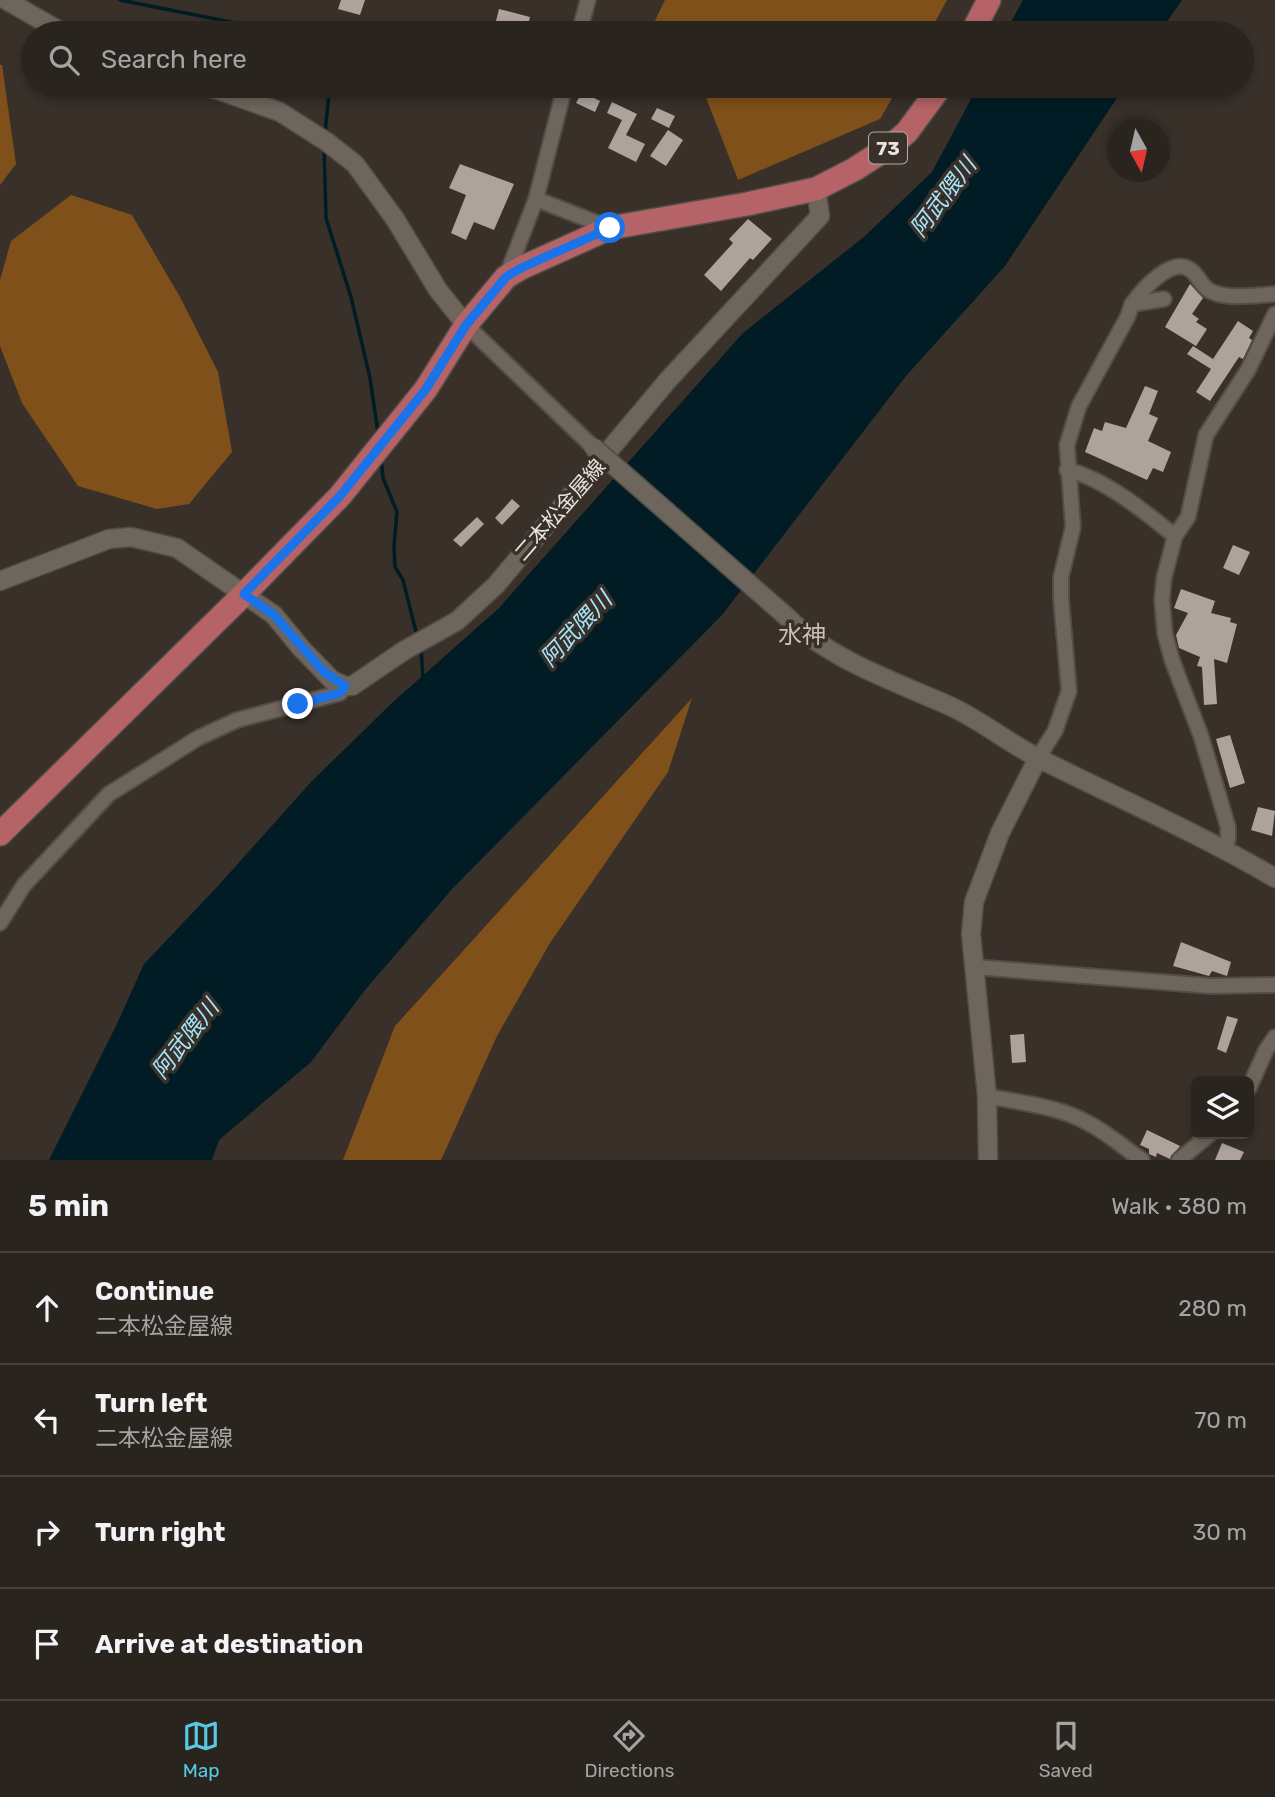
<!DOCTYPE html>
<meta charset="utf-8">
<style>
body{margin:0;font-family:Rubik,"Noto Sans JP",sans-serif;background:#322c28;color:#f1f3f6}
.controls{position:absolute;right:21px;bottom:21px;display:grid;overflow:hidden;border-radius:10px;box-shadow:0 4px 10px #0003}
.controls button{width:63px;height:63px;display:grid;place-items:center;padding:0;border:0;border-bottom:2px solid #46413d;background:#2a241f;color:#f1f3f6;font:35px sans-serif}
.compass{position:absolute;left:1107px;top:119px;width:63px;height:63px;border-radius:50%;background:#2a241f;box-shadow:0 4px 10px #0003;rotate:172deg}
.stop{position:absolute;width:21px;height:21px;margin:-16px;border:5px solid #1a73e8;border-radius:50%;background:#fff}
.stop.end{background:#1a73e8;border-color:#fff;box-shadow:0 2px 7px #0008}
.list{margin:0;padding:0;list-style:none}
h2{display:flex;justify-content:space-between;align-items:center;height:91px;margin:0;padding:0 28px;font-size:30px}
h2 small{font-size:23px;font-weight:400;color:#a5a4a4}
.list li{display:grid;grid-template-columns:46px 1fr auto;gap:21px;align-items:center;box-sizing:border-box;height:112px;padding:0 28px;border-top:2px solid #46413d}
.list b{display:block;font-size:26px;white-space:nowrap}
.list p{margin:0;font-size:23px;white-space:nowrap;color:#a5a4a4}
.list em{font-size:23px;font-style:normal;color:#a5a4a4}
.icon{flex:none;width:38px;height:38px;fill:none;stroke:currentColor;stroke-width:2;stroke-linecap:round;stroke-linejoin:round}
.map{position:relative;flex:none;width:1275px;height:1160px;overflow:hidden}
.search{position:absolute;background:#2a241f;box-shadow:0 4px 10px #0003;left:21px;right:21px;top:21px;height:77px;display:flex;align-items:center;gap:18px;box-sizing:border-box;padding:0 24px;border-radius:38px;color:#a5a4a4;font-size:26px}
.sheet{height:539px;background:#2a241f}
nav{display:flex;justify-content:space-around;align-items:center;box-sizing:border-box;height:98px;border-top:2px solid #46413d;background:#2a241f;font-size:19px;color:#a5a4a4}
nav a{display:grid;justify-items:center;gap:4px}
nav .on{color:#57c9e2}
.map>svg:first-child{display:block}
.forest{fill:#80501b}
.water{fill:#011c24}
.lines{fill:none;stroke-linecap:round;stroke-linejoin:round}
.stream{stroke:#011c24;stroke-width:3.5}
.building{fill:#ada39b}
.minor-casing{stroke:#534d46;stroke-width:18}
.tertiary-casing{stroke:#534d46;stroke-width:21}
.primary-casing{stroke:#534d46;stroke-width:26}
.minor{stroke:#6e655d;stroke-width:14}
.tertiary{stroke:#6e655d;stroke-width:18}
.primary{stroke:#b56367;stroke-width:23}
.tertiary-bridge-casing{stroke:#534d46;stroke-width:21;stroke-linecap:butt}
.tertiary-bridge{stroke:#6e655d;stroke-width:18}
.route{stroke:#1a73e8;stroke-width:9}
.labels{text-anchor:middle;stroke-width:7;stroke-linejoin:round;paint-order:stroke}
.shield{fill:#383029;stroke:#b3ada8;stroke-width:2}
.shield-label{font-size:19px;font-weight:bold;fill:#e8e3de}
.street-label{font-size:21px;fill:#e8e3de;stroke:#383029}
.water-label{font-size:23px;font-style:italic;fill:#a3e6fc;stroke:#383029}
.quarter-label{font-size:24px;fill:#c8beb5;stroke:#383029}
</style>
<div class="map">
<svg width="1275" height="1160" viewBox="0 0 1275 1160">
<rect width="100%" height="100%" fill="#383029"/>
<g class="forest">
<polygon points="665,0 947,0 929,33 649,33"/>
<polygon points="0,65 2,65 16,164 0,185"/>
<polygon points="691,86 899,86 880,119 738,180 705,95"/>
<polygon points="71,195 132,215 180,297 218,372 232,452 189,504 157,509 78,486 22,403 0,346 0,280 11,241"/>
<polygon points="692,698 668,772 550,943 497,1036 441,1160 343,1160 395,1026"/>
</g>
<g class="water">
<polygon points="1023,0 1182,0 1159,33 1005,33"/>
<polygon points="978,86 1125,86 1005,266 906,376 722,615 453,888 365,990 311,1062 219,1140 212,1160 49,1160 117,1024 144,964 217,887 312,781 393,702 498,609 743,333 865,236 932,172"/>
</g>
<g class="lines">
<g class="stream">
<polyline points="120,0 246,25 269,33"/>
<polyline points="325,132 330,86"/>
<polyline points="324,147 326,218 351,297 370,378 378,433"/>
<polyline points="381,458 383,478 397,512 394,546 395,567 403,580 417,636"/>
<polyline points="421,646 423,681"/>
</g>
</g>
<g class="building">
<polygon points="341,0 365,0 360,15 338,9"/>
<polygon points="499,9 530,17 526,33 509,33 494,29"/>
<polygon points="582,92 600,101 595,112 576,103"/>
<polygon points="612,102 637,114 626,135 645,144 636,162 608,148 622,120 607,113"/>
<polygon points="657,108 675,116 669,128 651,119"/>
<polygon points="668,130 683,140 666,166 650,156"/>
<polygon points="460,164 514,184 494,230 474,222 466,240 451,233 466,195 449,188"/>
<polygon points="748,219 772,239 753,260 750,258 721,291 704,275 733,243 729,239"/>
<polygon points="1190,284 1203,298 1192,314 1199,319 1196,322 1207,329 1196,346 1165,327"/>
<polygon points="1238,321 1253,331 1249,338 1252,340 1243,359 1239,357 1210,401 1196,392 1211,369 1187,354 1193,346 1213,359"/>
<polygon points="1145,386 1158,391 1149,414 1158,418 1148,441 1171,452 1163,472 1153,468 1147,480 1085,452 1094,428 1102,431 1105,422 1126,428"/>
<polygon points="512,499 520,506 502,525 495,518"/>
<polygon points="477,517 484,524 461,547 453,540"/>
<polygon points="1233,545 1250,552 1239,575 1223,568"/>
<polygon points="1181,589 1215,601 1211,613 1231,618 1230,622 1237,624 1227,663 1214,659 1217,704 1204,705 1202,667 1197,666 1200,657 1179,648 1176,635 1188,613 1174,608"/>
<polygon points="1230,735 1245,783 1230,788 1216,739"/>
<polygon points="1258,807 1275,811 1272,836 1251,830"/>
<polygon points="1181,942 1231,962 1227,976 1212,971 1209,976 1173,966"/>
<polygon points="1227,1016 1238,1019 1226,1053 1217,1049"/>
<polygon points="1024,1034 1026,1062 1012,1063 1010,1035"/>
<polygon points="1147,1130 1180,1146 1170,1159 1157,1153 1156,1157 1149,1154 1149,1149 1140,1145"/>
<polygon points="1222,1143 1244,1152 1240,1160 1215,1160"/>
</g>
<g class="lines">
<defs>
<g id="minor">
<polyline points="579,33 588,0"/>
<polyline points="536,199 610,228"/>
<polyline points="506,277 536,199 565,86"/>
<path d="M1132 304C1142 290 1173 254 1192 271 1199 277 1202 287 1210 291 1228 300 1257 295 1275 294"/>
<polyline points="466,325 593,447"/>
<path d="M1067 470C1104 478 1145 512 1175 536"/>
<polyline points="1038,758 1055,731 1069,691 1061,598 1061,577 1073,527 1067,445 1079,406 1128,316 1132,304 1164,299"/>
<polyline points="1225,849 1228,839 1228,827 1201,736 1172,660 1165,634 1162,600 1164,578 1175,536 1188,517 1206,435 1248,370 1275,314"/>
<polyline points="0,923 24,885 109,794 125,784 198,738 237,720 340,693 345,686"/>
<polyline points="974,967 1211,986 1275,985"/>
<polyline points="1249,1088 1266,1050 1275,1037"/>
<path d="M987 1096C1021 1103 1058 1106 1088 1123 1108 1133 1124 1148 1142 1160"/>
<polyline points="1179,1160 1210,1134"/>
</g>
<g id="tertiary">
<polyline points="6,0 63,33"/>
<polyline points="207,86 280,112 327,142 355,164 395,219 438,290 466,325"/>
<polyline points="0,581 109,539 131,537 177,548 274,615 301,648 332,680 345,686 352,686 405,650 457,621 496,585 668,380 820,216 816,189"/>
<path d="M787 617C830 660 896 682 950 706 982 721 1010 744 1042 760 1120 799 1200 834 1275 878"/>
<polyline points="988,1160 987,1096 971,934 974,902 1000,833 1038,758"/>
</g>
<g id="primary">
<polyline points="972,33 989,0"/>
<polyline points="0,834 244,594 340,496 426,389 466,325 506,277 521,268 610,228 747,204 816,189 855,169 892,145 907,132 941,86"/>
</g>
</defs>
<use href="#minor" class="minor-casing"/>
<use href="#tertiary" class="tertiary-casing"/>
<use href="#primary" class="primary-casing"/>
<use href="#minor" class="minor"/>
<use href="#tertiary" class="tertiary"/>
<use href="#primary" class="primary"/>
<defs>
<polyline id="tertiary-bridge" points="593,447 787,617"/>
</defs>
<use href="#tertiary-bridge" class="tertiary-bridge-casing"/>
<use href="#tertiary-bridge" class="tertiary-bridge"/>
</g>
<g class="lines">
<polyline class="route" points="298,704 340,693 345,686 323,671 274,615 244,594 340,496 426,389 466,325 506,277 521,268 610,228"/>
</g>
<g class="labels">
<rect class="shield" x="869" y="132.5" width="38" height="31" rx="5"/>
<g class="shield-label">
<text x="888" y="155">73</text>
</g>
<g class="street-label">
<text transform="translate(560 510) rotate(-49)" y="7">二本松金屋線</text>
</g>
<g class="water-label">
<text transform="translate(943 197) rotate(-53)" y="8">阿武隈川</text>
<text transform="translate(576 629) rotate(-47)" y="8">阿武隈川</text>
<text transform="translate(185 1039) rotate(-52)" y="8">阿武隈川</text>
</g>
<g class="quarter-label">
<text x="802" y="643">水神</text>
</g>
</g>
</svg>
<div class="controls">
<button><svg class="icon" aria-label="layers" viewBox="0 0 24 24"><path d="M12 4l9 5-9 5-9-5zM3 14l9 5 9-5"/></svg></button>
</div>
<svg class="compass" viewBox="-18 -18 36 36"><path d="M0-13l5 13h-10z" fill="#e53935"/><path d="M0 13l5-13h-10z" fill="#a5a4a4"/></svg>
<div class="stop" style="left:610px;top:228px"></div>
<div class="stop end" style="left:298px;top:704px"></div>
<div class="search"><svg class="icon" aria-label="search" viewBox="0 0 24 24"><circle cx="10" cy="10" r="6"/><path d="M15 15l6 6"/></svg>Search here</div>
</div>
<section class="sheet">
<h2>5 min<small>Walk · 380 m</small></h2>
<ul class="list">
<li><svg class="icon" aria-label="ahead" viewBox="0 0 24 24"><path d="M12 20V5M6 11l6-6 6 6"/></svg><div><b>Continue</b><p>二本松金屋線</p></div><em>280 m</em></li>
<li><svg class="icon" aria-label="left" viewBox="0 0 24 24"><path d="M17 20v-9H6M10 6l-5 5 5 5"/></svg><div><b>Turn left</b><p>二本松金屋線</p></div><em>70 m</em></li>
<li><svg class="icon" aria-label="right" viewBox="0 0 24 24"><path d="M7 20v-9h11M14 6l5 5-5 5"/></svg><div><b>Turn right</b></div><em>30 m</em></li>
<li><svg class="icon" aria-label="arrive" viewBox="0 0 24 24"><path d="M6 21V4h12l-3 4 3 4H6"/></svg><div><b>Arrive at destination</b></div></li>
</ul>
</section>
<nav>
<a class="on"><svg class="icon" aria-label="map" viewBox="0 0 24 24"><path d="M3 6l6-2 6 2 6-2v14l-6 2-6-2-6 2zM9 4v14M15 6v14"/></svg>Map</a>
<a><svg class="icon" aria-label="directions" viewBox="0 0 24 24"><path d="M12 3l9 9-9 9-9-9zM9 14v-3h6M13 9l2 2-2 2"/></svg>Directions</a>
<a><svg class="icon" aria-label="saved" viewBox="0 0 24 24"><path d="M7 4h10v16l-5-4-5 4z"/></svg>Saved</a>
</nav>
